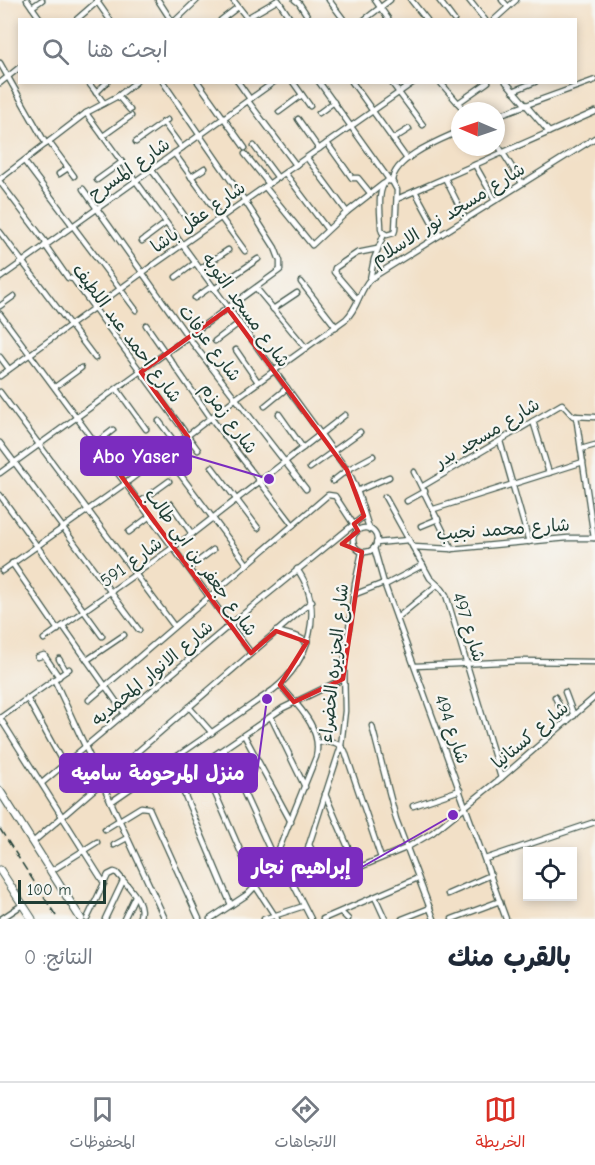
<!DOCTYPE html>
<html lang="ar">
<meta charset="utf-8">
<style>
body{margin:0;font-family:"Comic Neue","Playpen Sans Arabic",sans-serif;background:#f6f6f7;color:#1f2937;direction:rtl}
.controls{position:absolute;right:18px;bottom:18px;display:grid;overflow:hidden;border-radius:0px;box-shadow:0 3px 9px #0003}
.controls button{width:54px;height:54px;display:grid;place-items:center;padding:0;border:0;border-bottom:2px solid #e0e1e3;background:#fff;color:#1f2937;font:30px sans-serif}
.compass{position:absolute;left:451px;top:102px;width:54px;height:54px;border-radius:50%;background:#fff;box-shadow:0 3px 9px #0003;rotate:272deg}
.scale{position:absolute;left:18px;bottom:15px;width:88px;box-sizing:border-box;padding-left:6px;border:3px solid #1f3d34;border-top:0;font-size:16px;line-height:21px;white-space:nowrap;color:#1f3d34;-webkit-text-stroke:4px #f6f6f2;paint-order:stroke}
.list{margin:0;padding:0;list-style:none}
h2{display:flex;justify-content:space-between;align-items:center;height:78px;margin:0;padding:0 24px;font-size:26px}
h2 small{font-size:20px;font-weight:400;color:#747a83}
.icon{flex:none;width:33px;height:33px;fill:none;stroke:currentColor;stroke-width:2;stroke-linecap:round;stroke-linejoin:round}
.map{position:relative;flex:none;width:595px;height:919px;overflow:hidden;direction:ltr}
.search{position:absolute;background:#fff;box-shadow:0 3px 9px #0003;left:18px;right:18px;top:18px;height:66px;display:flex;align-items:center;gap:15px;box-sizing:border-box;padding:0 21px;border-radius:0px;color:#747a83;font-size:22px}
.sheet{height:162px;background:#fff}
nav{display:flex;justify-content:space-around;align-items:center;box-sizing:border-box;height:84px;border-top:2px solid #e0e1e3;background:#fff;font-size:16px;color:#747a83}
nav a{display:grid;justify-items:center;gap:3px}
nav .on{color:#d93025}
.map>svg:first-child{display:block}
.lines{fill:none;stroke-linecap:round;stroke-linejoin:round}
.street-casing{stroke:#3f554a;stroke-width:7}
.secondary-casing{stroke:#3f554a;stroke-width:9}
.street{stroke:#fff;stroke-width:4.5}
.secondary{stroke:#fff;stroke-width:7}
.rail{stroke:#1f3d34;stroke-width:1.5;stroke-dasharray:9 4.5;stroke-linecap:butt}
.marked{fill:none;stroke:#d62828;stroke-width:4.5;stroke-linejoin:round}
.labels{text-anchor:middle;stroke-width:4.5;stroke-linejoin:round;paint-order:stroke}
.street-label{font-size:18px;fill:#1f3d34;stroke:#f6f6f2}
.leader{fill:none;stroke:#7b2cbf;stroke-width:2}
.callout-dot{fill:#7b2cbf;stroke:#f6f6f2;stroke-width:2}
.callout{fill:#7b2cbf;stroke:#7b2cbf;stroke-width:2}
.callout-label{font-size:20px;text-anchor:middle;font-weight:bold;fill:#fff}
</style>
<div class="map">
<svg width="595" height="919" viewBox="0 0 595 919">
<rect width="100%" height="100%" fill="#f6f6f2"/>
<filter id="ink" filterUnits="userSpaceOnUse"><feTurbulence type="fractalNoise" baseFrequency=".0167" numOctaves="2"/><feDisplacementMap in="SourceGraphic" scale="12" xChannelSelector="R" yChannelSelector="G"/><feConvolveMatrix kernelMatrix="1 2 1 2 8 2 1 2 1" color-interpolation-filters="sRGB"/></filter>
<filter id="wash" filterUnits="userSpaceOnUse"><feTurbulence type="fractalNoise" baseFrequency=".008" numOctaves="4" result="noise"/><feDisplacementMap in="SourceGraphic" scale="24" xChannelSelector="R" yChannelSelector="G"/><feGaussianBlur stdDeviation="1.35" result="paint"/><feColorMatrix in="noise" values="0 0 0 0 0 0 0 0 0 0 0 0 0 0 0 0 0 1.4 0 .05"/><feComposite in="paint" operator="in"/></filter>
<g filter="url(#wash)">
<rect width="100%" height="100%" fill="#f2e0c7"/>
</g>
<g filter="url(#ink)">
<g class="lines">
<defs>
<g id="street">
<polyline points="27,0 41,20"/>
<polyline points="96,0 110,20"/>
<polyline points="158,0 171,20"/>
<polyline points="233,0 248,19"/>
<polyline points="295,0 299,3 310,20"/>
<polyline points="329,0 344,20"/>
<polyline points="375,0 389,20"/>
<polyline points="411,0 427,20"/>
<polyline points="439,0 454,20"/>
<polyline points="469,0 485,20"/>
<polyline points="502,0 508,7"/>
<polyline points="32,7 42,0"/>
<polyline points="247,18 278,0 291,20"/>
<polyline points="76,20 99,0"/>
<polyline points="176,20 197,0"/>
<polyline points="221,20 238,7"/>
<polyline points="364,20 390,0"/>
<polyline points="494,20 516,0"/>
<polyline points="0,63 46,144"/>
<polyline points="88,82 104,103"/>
<polyline points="198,82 245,148"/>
<polyline points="238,82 250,99"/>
<polyline points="293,82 310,106"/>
<polyline points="319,82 390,181"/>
<polyline points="352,82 407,159"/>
<polyline points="391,82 423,125"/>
<polyline points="440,82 465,111"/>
<polyline points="506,82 549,132"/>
<polyline points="0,83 20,67"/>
<polyline points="513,91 535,82"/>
<polyline points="96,93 107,82"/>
<polyline points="118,96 130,110"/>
<polyline points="248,101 296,165"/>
<polyline points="458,103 488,82"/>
<polyline points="279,112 302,95"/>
<path d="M86 113 347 470C359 488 362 510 370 530"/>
<polyline points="319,113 334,102"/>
<polyline points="496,116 595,80"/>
<polyline points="298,119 319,149"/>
<polyline points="163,122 182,148"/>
<polyline points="103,136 131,116"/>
<polyline points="393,139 409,129"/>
<polyline points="49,142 74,176"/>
<polyline points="136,142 167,120"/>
<polyline points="496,142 522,183"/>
<polyline points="327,143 352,178 358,178 371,194"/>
<polyline points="254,146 278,178"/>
<polyline points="174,153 245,251"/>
<polyline points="245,154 269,184"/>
<polyline points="307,158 347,212"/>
<polyline points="24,161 136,310"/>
<polyline points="475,165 495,200"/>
<polyline points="151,169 184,215"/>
<polyline points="285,173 327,229"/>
<polyline points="59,174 68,168"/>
<polyline points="191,177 205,168"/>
<polyline points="445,178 465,218"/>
<polyline points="0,179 86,113 118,96 136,82"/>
<polyline points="97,180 122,162"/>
<path d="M387 181H392L397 190 395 230 394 233 387 235 382 232 381 228C381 216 376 189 387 181Z"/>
<path d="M392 181C395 157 440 140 460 131"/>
<polyline points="0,182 47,244"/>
<polyline points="265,187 312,245 347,212 383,184"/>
<polyline points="83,189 188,337 306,489"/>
<polyline points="415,191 439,235"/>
<polyline points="397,199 595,112"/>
<polyline points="0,232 95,358"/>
<polyline points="142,241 166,223"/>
<polyline points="45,245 68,278 73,279 198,450"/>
<polyline points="200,269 228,250"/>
<polyline points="176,277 195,263"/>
<polyline points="0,278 274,82"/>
<polyline points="370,279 374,259 384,234"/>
<polyline points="301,282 336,327"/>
<polyline points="256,288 306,348"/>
<polyline points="214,289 258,259"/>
<polyline points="195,298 212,286"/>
<polyline points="357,299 334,272 335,268 357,253 377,249"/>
<polyline points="0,306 14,296"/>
<polyline points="273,309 297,293"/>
<polyline points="0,314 251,653"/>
<polyline points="146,325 211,418 293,525"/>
<polyline points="215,341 239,323"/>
<polyline points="236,350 258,382"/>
<polyline points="0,357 9,369"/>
<polyline points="0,376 142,273 414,82"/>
<polyline points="55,387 81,368"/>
<polyline points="117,389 146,429"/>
<polyline points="0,392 174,626"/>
<polyline points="265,406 287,388"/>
<polyline points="279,414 303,448"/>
<polyline points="576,416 594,538"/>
<polyline points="159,421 177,445"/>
<polyline points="533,421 549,473"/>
<polyline points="140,440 156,461"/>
<polyline points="500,441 529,542"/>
<polyline points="0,443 139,630"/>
<polyline points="96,443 113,430"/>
<polyline points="581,449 595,445"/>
<polyline points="165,454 247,564"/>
<polyline points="113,465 142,443"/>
<polyline points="212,467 258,528"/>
<polyline points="310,468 360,432"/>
<polyline points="414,472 452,549"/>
<polyline points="0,473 280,270 280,261 275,248 245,201 163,82"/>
<polyline points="333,481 347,470 373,456"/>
<polyline points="423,486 562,404 573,416 595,417"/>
<polyline points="357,491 389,477"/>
<polyline points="0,495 102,636"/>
<polyline points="385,497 430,578 442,589 446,595 501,778"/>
<polyline points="407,501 425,491"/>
<polyline points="140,502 169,481"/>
<polyline points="171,504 192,534"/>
<polyline points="434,509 583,462"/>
<polyline points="421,526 438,519"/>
<circle cx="365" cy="540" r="12"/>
<polyline points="129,532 150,516"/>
<polyline points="376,543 409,540"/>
<polyline points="413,547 452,549 568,538 595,538"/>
<polyline points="374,548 384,583 506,919"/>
<polyline points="12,563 58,630"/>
<polyline points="189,568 213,550"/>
<path d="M2 571 126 483 235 399 346 319C358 308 359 291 370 279L595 138"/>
<polyline points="385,585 423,565"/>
<polyline points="353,595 384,583"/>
<polyline points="397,618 437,585"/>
<polyline points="63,626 125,714"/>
<polyline points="276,631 298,637 307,642"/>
<polyline points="44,639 192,534 345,415"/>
<polyline points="38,657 44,655 59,677"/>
<polyline points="59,659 66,671"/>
<polyline points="87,660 124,635"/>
<polyline points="416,666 522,661 595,662"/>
<polyline points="54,679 165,919"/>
<polyline points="565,692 574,716"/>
<polyline points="555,697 567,722"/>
<polyline points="27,698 64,765"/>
<polyline points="89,700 328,495 335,496 358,531"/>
<polyline points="189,707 212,733"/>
<polyline points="271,717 305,787"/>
<polyline points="0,718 104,883"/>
<polyline points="0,718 69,669"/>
<polyline points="372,726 396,819 434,919"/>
<polyline points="244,735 291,822"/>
<path d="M318 743C330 739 338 742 345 751L381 858"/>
<polyline points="224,749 275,861"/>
<polyline points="202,763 256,887 277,919"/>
<polyline points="178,779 231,905"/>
<polyline points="42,783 231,624 364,516"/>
<polyline points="169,786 283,708 343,679"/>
<polyline points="325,794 357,868"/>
<path d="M111 802 273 690C310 662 325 608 297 569"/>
<polyline points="413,806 460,790"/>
<polyline points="105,829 141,807 149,808 199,919"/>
<polyline points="33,842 312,601"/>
<polyline points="114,845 127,838"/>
<polyline points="309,845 329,878 331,879 406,848 432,833 501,778 595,697"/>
<polyline points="278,854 311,919"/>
<polyline points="485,859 595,822"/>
<polyline points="51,871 97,842"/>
<polyline points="289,874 306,854 341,746 345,711 344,664 355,584 362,552"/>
<polyline points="448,894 491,875"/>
<polyline points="375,897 385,919"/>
<polyline points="341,912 348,919"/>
<polyline points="1,919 22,905"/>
<path d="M87 919 108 875 114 872 117 873C127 886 147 902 139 919"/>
<polyline points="105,919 123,881"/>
<polyline points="124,919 135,896"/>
<path d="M210 919 248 894 270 871 316 757C323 728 297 705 280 685"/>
<polyline points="264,919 304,906"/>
<polyline points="323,919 418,878"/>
<polyline points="402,919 430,908"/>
<polyline points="452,919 500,901"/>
</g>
<g id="secondary">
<polyline points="0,791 81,919"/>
<polyline points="0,870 32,919"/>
</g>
</defs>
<use href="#street" class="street-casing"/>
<use href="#secondary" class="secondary-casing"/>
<use href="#street" class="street"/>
<use href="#secondary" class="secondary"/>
<polyline class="rail" points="0,829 58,919"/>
</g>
</g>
<path class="marked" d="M228 309 347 470 364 516 354 524 358 531 342 544 362 552 343 679 294 702 280 685 307 642 276 631 251 653 113 465 142 443 156 461 188 437 141 372Z"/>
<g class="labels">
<g class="street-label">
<text transform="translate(129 169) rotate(-35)" y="6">شارع المسرح</text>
<text transform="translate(448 214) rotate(-32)" y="6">شارع مسجد نور الاسلام</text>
<text transform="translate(198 217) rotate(-35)" y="6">شارع عقل باشا</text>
<text transform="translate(246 310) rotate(54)" y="6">شارع مسجد التوبه</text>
<text transform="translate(127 333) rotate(53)" y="6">شارع احمد عبد اللطيف</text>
<text transform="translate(210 343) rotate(53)" y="6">شارع عرفات</text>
<text transform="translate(229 418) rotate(54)" y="6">شارع زمزم</text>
<text transform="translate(487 433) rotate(-31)" y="6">شارع مسجد بدر</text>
<text transform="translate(503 529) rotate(-4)" y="6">شارع محمد نجيب</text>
<text transform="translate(131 562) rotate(-36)" y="6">شارع 591</text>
<text transform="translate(201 562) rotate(54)" y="6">شارع جعفر بن ابى طالب</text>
<text transform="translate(469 627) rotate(72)" y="6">شارع 497</text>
<text transform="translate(334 663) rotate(-84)" y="6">شارع الجزيره الخضراء</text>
<text transform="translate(152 673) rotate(-40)" y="6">شارع الانوار المحمديه</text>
<text transform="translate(452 729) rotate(71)" y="6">شارع 494</text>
<text transform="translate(530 735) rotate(-40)" y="6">شارع كستانيا</text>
</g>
</g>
<path class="leader" d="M269 479L191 456M267 699L257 773M453 815L362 867"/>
<g class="callout-dot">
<circle cx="269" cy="479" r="6"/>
<circle cx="267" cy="699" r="6"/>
<circle cx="453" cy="815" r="6"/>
</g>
<g class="callout">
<rect x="81" y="437" width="110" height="38" rx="6"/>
<rect x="60" y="754" width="197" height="38" rx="6"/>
<rect x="239" y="848" width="123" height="38" rx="6"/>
</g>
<g class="callout-label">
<text x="136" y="463">Abo Yaser</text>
<text x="158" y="780">منزل المرحومة ساميه</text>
<text x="301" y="874">إبراهيم نجار</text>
</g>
</svg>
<div class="controls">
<button><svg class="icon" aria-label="locate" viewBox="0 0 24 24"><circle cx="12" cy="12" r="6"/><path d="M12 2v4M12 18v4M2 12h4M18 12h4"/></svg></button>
</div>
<svg class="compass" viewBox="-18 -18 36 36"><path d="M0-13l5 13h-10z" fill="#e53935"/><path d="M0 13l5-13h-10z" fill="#747a83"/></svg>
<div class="scale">100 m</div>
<div class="search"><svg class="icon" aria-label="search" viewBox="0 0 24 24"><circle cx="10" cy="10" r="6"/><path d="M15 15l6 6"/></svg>ابحث هنا</div>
</div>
<section class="sheet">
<h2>بالقرب منك<small>النتائج: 0</small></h2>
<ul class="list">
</ul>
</section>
<nav>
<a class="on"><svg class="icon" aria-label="map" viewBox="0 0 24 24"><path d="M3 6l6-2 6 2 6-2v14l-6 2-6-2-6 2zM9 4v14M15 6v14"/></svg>الخريطة</a>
<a><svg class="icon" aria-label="directions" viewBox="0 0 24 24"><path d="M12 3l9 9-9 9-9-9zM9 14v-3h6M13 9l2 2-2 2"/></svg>الاتجاهات</a>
<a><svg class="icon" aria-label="saved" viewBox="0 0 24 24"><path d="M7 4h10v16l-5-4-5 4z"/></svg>المحفوظات</a>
</nav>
